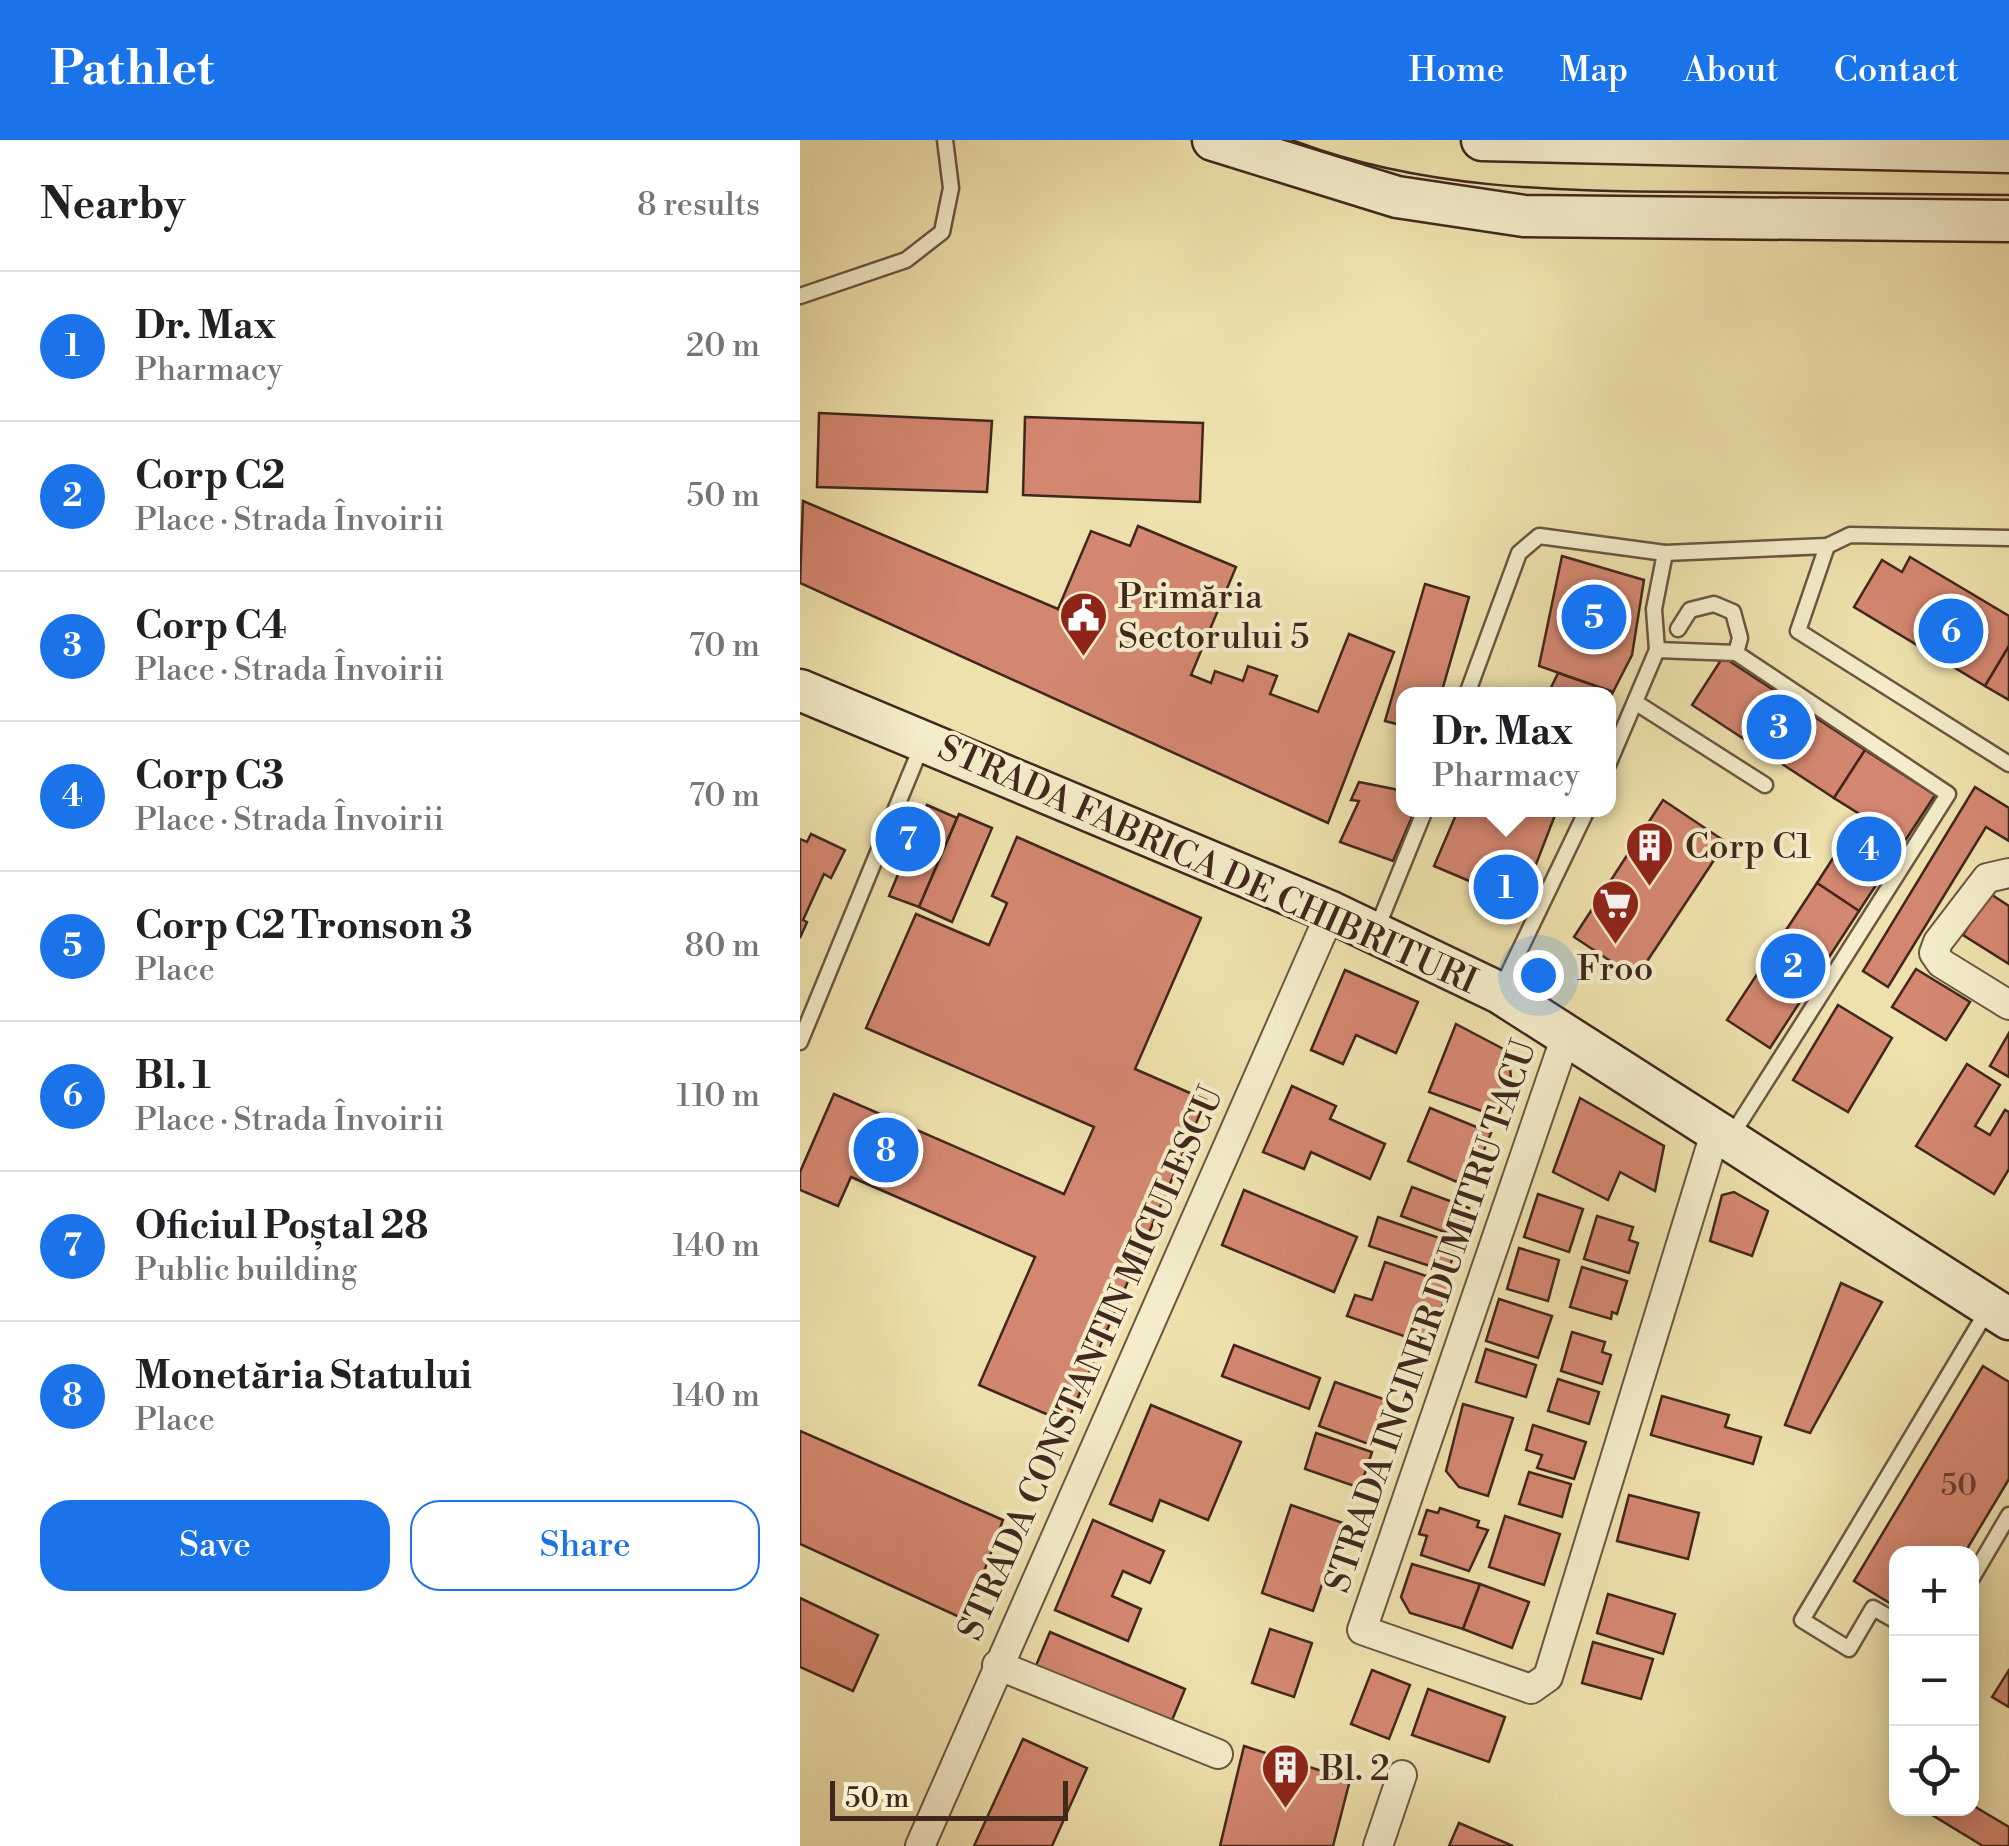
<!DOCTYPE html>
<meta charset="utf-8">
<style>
body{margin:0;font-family:"Libre Bodoni",serif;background:#f6f6f6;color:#202124}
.controls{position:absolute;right:30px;bottom:30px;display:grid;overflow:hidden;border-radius:20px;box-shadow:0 5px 25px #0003}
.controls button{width:90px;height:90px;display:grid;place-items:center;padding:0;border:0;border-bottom:2px solid #e0e0e0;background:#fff;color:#202124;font:50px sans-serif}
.scale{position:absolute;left:30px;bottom:25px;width:238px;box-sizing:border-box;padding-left:10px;border:5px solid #41271c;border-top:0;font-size:28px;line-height:35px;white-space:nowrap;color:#41271c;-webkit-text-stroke:8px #f4ecca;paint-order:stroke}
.you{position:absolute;left:738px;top:835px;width:35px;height:35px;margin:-25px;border:8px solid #fff;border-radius:50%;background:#1a73e8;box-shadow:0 0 0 15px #1a73e833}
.badge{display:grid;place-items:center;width:65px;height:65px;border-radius:50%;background:#1a73e8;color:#fff;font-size:32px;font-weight:700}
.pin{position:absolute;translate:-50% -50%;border:5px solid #fff;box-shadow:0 2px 10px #0006}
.popup{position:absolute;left:596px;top:547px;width:220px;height:130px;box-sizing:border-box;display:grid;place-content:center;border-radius:20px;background:#fff;filter:drop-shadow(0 2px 8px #0005);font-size:32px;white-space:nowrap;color:#757577}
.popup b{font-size:38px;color:#202124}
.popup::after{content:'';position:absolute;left:50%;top:100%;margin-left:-20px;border:20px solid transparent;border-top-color:#fff}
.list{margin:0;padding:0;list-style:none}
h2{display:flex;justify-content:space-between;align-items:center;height:130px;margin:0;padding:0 40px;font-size:42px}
h2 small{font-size:32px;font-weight:400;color:#757577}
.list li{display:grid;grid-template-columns:65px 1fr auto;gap:30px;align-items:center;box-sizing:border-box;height:150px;padding:0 40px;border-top:2px solid #e0e0e0}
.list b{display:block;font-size:38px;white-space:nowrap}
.list p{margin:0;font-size:32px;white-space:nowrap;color:#757577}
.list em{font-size:32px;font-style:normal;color:#757577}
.actions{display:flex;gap:20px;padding:30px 40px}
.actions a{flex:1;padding:22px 0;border:2px solid #1a73e8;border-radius:30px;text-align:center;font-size:35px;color:#1a73e8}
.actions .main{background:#1a73e8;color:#fff}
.icon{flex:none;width:55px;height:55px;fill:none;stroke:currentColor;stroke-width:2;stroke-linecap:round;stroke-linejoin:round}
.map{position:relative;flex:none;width:1209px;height:1706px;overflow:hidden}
header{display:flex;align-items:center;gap:60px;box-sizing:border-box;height:140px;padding:0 50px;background:#1a73e8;color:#fff}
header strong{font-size:48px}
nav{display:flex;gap:55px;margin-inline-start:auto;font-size:35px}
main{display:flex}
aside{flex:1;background:#fff}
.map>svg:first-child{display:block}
.building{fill:#d48770;stroke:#41271c;stroke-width:2.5}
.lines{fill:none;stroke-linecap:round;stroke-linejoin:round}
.lane-casing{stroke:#6c5640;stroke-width:19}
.street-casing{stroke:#6c5640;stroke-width:32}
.secondary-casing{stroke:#41271c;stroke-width:45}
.lane{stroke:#f4ecca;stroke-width:14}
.street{stroke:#f4ecca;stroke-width:28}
.secondary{stroke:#f4ecca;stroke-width:40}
.tram{stroke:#41271c;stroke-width:2.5}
.labels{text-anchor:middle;stroke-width:8;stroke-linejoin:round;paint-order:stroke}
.number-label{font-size:30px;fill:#663f31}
.poi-label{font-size:35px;fill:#41271c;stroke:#f4ecca;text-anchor:start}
.street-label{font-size:35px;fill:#41271c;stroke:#f4ecca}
</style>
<header>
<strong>Pathlet</strong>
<nav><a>Home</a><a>Map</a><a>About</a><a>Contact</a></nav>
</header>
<main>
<aside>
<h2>Nearby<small>8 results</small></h2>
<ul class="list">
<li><span class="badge">1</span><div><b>Dr. Max</b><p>Pharmacy</p></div><em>20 m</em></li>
<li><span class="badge">2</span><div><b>Corp C2</b><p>Place · Strada Învoirii</p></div><em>50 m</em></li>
<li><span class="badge">3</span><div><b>Corp C4</b><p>Place · Strada Învoirii</p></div><em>70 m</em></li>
<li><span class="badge">4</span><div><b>Corp C3</b><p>Place · Strada Învoirii</p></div><em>70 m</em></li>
<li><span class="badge">5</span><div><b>Corp C2 Tronson 3</b><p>Place</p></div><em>80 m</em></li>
<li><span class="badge">6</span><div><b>Bl. 1</b><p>Place · Strada Învoirii</p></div><em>110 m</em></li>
<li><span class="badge">7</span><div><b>Oficiul Poștal 28</b><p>Public building</p></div><em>140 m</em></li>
<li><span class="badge">8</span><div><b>Monetăria Statului</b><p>Place</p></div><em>140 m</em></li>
</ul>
<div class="actions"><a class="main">Save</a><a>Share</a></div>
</aside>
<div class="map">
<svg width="1209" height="1706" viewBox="0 0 1209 1706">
<rect width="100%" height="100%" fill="#eee1ad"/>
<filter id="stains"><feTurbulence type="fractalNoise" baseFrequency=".002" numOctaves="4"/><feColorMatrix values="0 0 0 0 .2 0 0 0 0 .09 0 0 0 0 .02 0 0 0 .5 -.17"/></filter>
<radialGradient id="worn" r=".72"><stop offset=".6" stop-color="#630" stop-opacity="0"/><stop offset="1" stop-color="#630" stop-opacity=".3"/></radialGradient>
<g class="building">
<polygon points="19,273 192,281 187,352 17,347"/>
<polygon points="225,277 403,283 400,362 223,355"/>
<polygon points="3,361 258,469 291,391 330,406 338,386 436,427 391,535 411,543 415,531 443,541 448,526 477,536 470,554 518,572 549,494 594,512 528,683 0,443"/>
<polygon points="762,416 844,440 832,515 813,552 739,526"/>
<polygon points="1110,417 1209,476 1209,506 1185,546 1054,467 1082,420 1102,432"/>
<polygon points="625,444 669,457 641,554 604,554 604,586 585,581"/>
<polygon points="1209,506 1209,560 1185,546"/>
<polygon points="923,517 1065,610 1034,658 892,565"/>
<polygon points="758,533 813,552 808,562 808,554 748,554"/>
<polygon points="1065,610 1135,655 1059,771 1017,743 1061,675 1034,658"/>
<polygon points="559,642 604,651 604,670 615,670 593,721 540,702 559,661 551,660"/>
<polygon points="1175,647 1209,668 1209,701 1186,687 1088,847 1063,831"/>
<polygon points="863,660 926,702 836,838 774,797"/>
<polygon points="127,665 157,678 119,767 89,756"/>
<polygon points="658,670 679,670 696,676 699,670 757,670 721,763 634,726"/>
<polygon points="159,674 192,688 152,782 119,767"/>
<polygon points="11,694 45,710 31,738 24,734 3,780 7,782 0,798 0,699 7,702"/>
<polygon points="217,697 401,778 335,929 406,960 267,1283 179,1245 235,1117 51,1037 38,1066 0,1050 0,1032 34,954 264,1054 294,987 66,888 116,774 189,805 207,763 192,756"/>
<polygon points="1017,743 1059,771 970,908 927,880"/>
<polygon points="1189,753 1209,766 1209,824 1163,795"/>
<polygon points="1116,829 1170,862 1146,900 1092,867"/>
<polygon points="545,830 618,862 596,913 556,895 543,924 511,910"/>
<polygon points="1038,865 1092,898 1048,972 993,940"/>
<polygon points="656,884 709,912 711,941 698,977 629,952"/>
<polygon points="1209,893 1209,937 1190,926"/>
<polygon points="1167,924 1200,945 1175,986 1190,995 1205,970 1209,972 1209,1029 1194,1054 1116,1006"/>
<polygon points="492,946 536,966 530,979 585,1004 570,1039 511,1012 504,1029 463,1012"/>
<polygon points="780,958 864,1006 855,1051 820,1032 808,1060 753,1032"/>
<polygon points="630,968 691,993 669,1047 608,1021"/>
<polygon points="612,1047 669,1068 658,1097 601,1076"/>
<polygon points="444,1050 557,1097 534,1152 422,1105"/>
<polygon points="934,1052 968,1071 952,1116 910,1101 922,1055"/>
<polygon points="738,1054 783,1069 769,1112 724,1097"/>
<polygon points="797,1076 833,1087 829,1100 838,1103 829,1133 784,1119"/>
<polygon points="578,1077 657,1104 648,1132 569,1106"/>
<polygon points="719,1108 759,1120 748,1161 707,1149"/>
<polygon points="585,1122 650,1144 629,1205 547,1176 555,1155 572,1160"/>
<polygon points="782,1127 827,1141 817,1174 812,1172 811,1179 770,1167"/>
<polygon points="1041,1143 1082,1162 1010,1293 985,1285"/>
<polygon points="699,1159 752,1176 738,1218 686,1201"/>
<polygon points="772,1192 805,1202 802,1212 811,1215 802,1244 761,1231"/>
<polygon points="434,1205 520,1238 509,1269 422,1236"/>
<polygon points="686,1209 736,1225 726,1257 676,1242"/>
<polygon points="1183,1226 1209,1242 1209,1339 1164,1414 1096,1414 1096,1467 1054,1441"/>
<polygon points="758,1239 799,1252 789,1284 748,1271"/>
<polygon points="535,1242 589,1261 574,1306 519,1286"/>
<polygon points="862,1256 929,1275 925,1287 961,1297 953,1324 851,1295"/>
<polygon points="663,1264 713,1278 688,1356 659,1347 646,1331"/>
<polygon points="351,1265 441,1302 408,1380 360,1360 352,1381 310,1364"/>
<polygon points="733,1285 786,1302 774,1339 737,1328 742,1315 726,1310"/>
<polygon points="0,1291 203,1380 166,1480 0,1404"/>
<polygon points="516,1293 572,1312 560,1348 505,1329"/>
<polygon points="729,1332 771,1344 762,1377 719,1364"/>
<polygon points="829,1355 899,1373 888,1419 817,1401"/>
<polygon points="491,1365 543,1383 513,1471 462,1453"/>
<polygon points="640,1368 679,1381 677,1387 688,1390 669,1431 621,1415 627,1396 619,1394 627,1370 638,1373"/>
<polygon points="705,1376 760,1394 744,1445 689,1427"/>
<polygon points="293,1380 364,1411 350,1443 323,1431 312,1456 341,1469 328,1501 255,1470"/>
<polygon points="612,1424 680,1444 663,1489 610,1473 601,1457"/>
<polygon points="680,1444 729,1462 712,1508 663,1489"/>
<polygon points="808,1454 875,1474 863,1514 797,1493"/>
<polygon points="0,1458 78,1495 53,1551 0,1527"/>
<polygon points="470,1489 512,1503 494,1557 452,1543"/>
<polygon points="250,1492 385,1549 370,1585 235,1528"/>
<polygon points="793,1502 853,1519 841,1559 782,1543"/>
<polygon points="572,1530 610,1545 589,1599 551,1584"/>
<polygon points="1209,1530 1209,1567 1192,1557"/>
<polygon points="628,1549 705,1577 689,1622 612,1595"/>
<polygon points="223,1599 287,1628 252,1706 174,1706"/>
<polygon points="444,1606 550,1640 533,1706 420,1706"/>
<polygon points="1172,1665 1209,1687 1209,1706 1183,1706 1124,1670 1172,1668"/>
<polygon points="659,1683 713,1706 649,1706"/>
</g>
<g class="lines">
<defs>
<g id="lane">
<polyline points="0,156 106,120 142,92 151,48 145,0"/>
<polyline points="1027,406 998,491 1209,624"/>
<polyline points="878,489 890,470 914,464 933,472 940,498 936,513"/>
<polyline points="857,510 936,513 1148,654 930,998"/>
<polyline points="667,554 719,413 739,396 865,413 1027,406 1050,395 1209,398"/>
<polyline points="838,564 965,645"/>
<polyline points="808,625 857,510 854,469 865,413"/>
<polyline points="577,788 625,670"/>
<polyline points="701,849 787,670"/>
<polyline points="0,902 122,605"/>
<polyline points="1172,1438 1209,1375"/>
<polyline points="1096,1481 1073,1468 1049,1509 1002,1480 1187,1171"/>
</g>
<g id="street">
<polyline points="1209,733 1187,738 1138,802 1134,813 1141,823 1209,865"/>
<polyline points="767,893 562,1490 731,1549 748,1537 916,990"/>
<polyline points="197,1525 418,1614"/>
<polyline points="120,1706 531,772"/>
<polyline points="578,1706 602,1635"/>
</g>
<g id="secondary">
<polyline points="413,0 597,57 724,76 1209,81"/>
<polyline points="682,0 1209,12"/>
<polyline points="0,550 531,772 700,853 1209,1179"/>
</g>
</defs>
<use href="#lane" class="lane-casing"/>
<use href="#street" class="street-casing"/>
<use href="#secondary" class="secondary-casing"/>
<use href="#lane" class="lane"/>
<use href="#street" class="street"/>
<use href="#secondary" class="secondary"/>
<path class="tram" d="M492 0C625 51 764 51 904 52 1006 53 1107 54 1209 55"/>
</g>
<defs>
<symbol id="civic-pin" viewBox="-11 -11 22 30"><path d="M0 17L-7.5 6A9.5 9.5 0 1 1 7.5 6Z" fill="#8f2418" stroke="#f4ecca"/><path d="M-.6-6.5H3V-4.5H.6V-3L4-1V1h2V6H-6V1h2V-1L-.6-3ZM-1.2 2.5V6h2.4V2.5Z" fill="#fff"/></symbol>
<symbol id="building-pin" viewBox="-11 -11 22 30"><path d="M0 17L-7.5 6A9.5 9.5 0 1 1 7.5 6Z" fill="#8f2418" stroke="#f4ecca"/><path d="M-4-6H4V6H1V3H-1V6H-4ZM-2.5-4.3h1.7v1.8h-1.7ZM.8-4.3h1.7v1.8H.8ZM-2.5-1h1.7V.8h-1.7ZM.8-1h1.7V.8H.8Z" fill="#fff"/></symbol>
<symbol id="supermarket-pin" viewBox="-11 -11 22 30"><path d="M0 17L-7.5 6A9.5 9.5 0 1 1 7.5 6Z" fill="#8f2418" stroke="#f4ecca"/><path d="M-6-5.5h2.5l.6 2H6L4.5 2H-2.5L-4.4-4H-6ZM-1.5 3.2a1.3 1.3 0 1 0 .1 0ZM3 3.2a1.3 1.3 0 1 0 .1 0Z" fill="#fff"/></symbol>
</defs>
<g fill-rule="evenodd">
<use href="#civic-pin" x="256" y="448" width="55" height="75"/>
<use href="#building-pin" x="822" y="678" width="55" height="75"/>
<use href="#supermarket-pin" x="788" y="736" width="55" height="75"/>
<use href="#building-pin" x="458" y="1600" width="55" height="75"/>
</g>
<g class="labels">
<g class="number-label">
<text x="1159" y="1355">50</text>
</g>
<g class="poi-label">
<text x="318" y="468">Primăria<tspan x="318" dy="40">Sectorului 5</tspan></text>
<text x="885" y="718">Corp C1</text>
<text x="815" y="840" text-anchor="middle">Froo</text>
<text x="520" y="1640">Bl. 2</text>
</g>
<g class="street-label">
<text transform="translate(408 724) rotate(24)" y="12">STRADA FABRICA DE CHIBRITURI</text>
<text transform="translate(630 1176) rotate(-71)" y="12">STRADA INGINER DUMITRU TACU</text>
<text transform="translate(290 1223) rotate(-66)" y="12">STRADA CONSTANTIN MICULESCU</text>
</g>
</g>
<rect width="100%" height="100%" filter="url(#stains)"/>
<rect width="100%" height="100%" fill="url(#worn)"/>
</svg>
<div class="controls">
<button>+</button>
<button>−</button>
<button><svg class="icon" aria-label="locate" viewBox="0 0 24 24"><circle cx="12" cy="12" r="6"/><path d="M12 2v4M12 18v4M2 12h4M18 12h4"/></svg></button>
</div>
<div class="scale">50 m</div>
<div class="you"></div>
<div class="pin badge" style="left:706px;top:747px">1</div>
<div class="popup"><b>Dr. Max</b>Pharmacy</div>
<div class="pin badge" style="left:993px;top:826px">2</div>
<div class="pin badge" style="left:979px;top:587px">3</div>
<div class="pin badge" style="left:1069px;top:709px">4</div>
<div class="pin badge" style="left:794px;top:477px">5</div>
<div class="pin badge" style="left:1151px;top:491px">6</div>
<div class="pin badge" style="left:108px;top:699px">7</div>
<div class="pin badge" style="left:86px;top:1010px">8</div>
</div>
</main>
